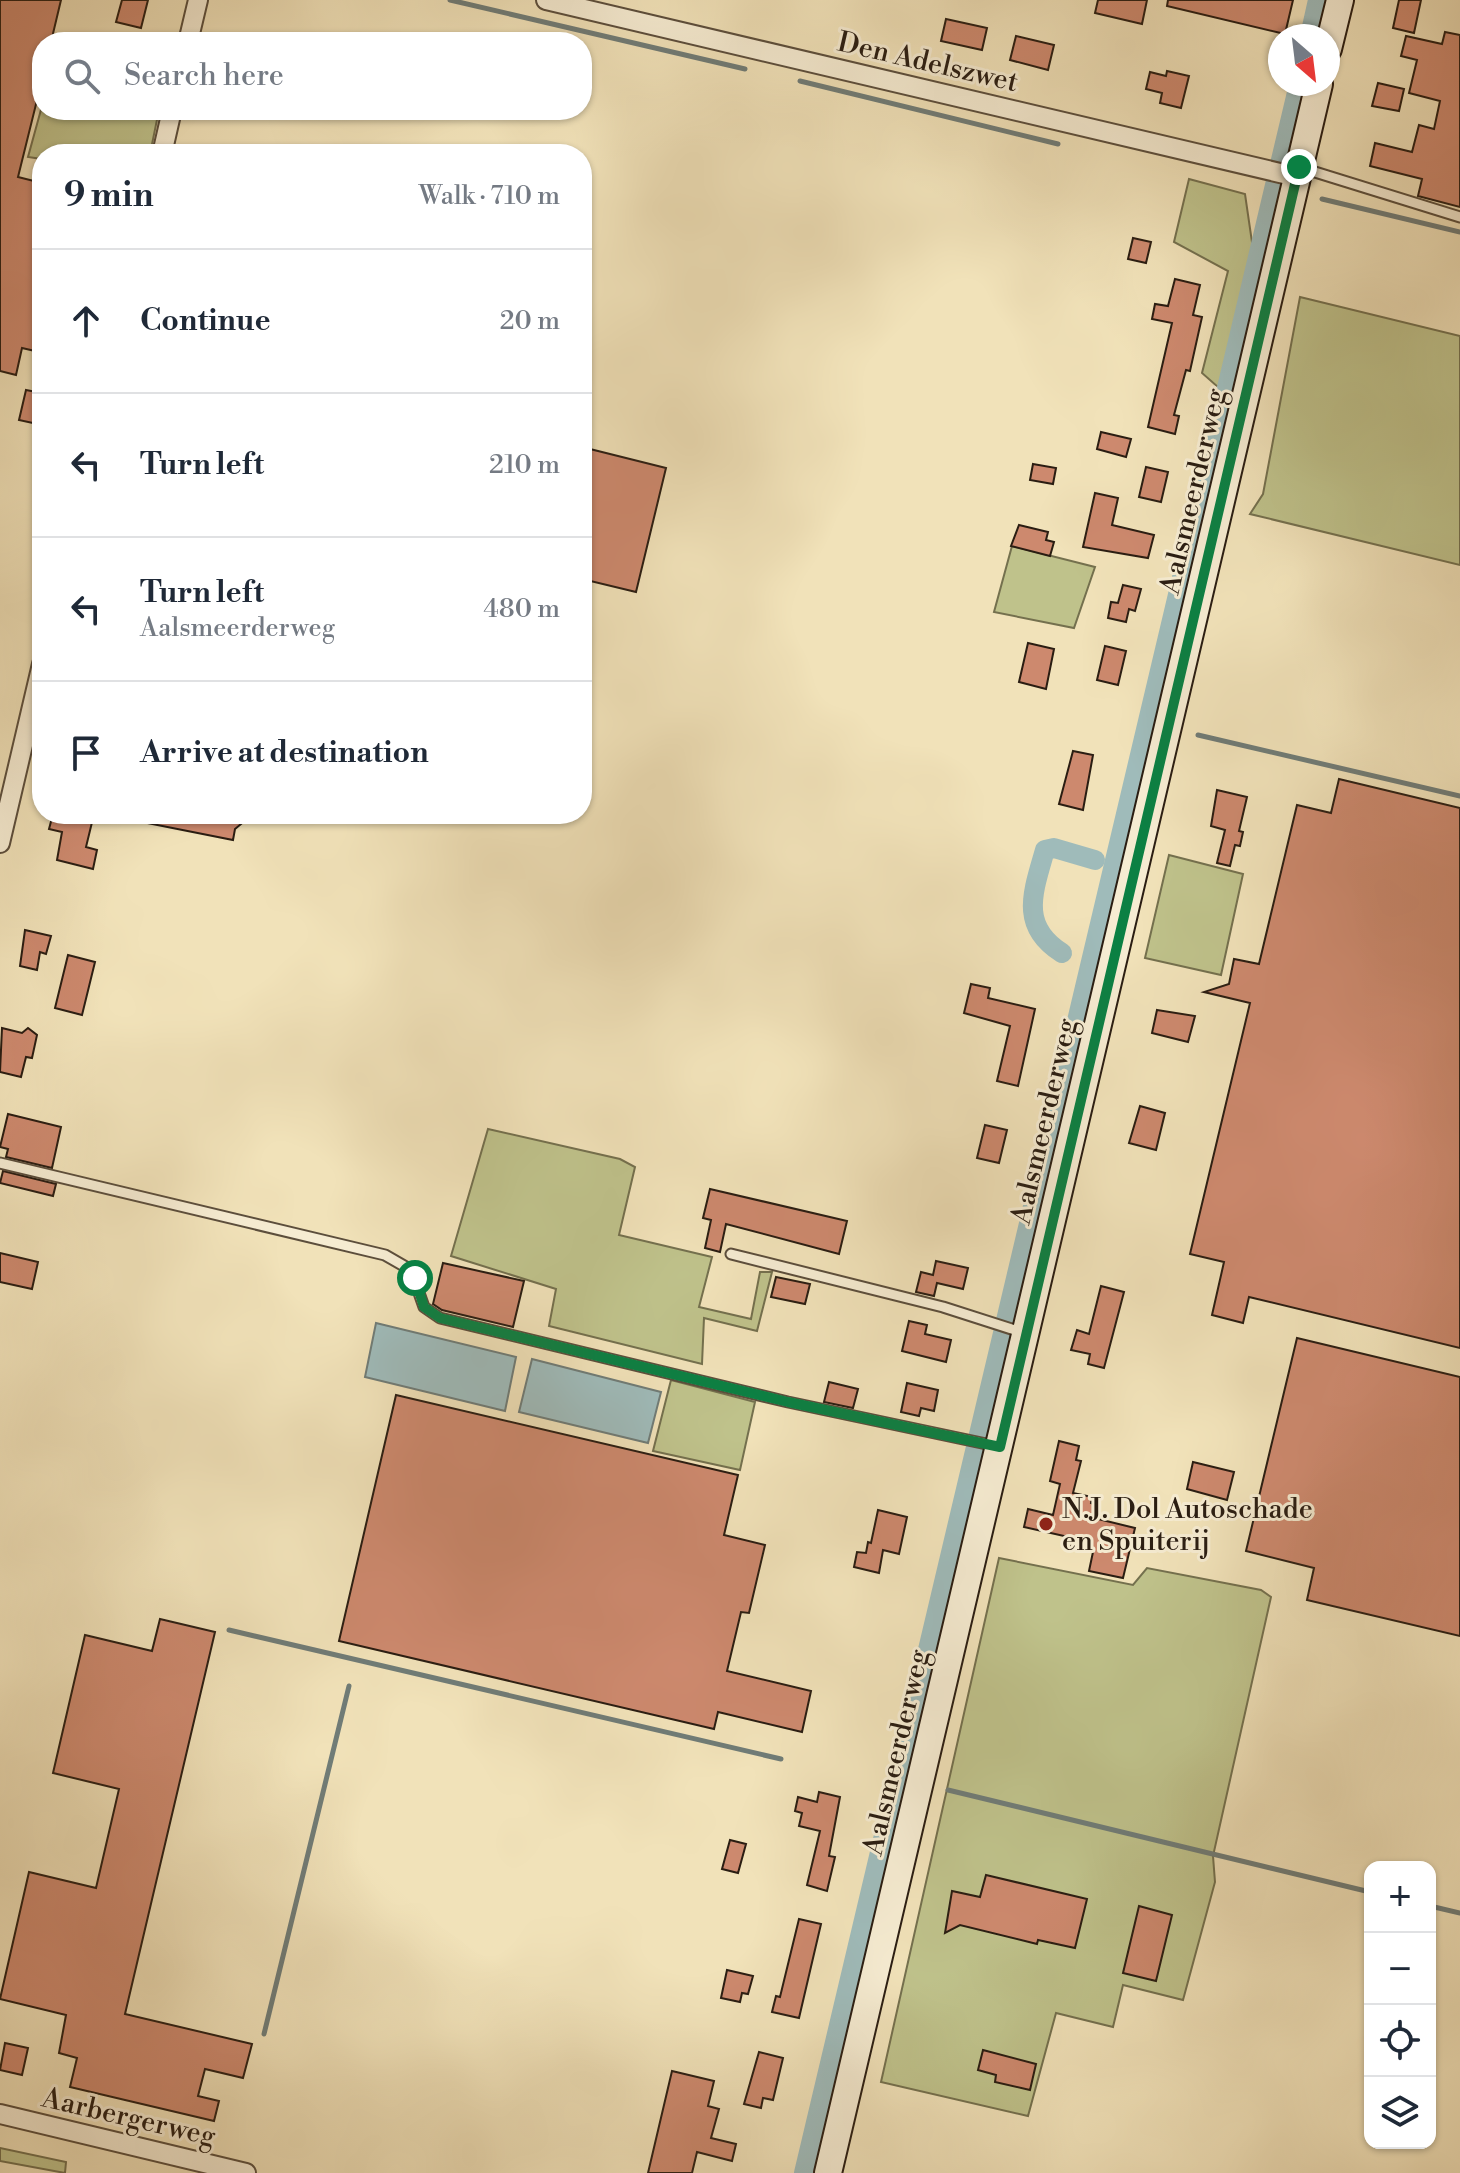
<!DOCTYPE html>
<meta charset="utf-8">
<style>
body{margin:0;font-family:"Libre Bodoni",serif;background:#f2f2f3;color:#1f2937}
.controls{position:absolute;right:24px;bottom:24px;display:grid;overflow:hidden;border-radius:16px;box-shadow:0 2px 6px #0004}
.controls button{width:72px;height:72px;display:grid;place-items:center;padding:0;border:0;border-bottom:2px solid #e0e1e3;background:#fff;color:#1f2937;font:40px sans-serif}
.compass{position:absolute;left:1268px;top:24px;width:72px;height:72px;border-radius:50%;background:#fff;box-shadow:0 2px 6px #0004;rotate:152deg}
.stop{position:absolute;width:24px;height:24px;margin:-18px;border:6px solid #0b8043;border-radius:50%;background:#fff}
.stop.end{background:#0b8043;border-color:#fff;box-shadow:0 2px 8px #0008}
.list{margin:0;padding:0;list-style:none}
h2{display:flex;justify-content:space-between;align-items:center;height:104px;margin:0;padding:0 32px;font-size:34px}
h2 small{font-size:26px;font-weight:400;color:#747a83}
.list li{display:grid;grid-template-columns:52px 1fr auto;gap:24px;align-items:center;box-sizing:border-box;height:144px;padding:0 32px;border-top:2px solid #e0e1e3}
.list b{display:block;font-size:30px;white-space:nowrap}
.list p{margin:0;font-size:26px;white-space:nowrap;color:#747a83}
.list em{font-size:26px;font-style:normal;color:#747a83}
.icon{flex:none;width:44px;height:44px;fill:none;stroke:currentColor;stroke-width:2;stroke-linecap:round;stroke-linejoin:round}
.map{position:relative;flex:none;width:1460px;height:2173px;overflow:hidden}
.search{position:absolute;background:#fff;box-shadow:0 2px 6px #0004;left:32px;top:32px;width:560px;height:88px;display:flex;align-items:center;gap:20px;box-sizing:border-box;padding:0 28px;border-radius:32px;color:#747a83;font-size:30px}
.panel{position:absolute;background:#fff;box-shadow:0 2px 6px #0004;left:32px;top:144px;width:560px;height:680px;border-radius:32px}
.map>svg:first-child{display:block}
.green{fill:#bfc28b;stroke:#74704e;stroke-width:2}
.water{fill:#9fbbba;stroke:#707c77;stroke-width:2}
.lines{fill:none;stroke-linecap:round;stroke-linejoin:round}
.stream{stroke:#707c77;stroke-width:5}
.canal{stroke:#9fbbba;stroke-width:20}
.building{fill:#cd896e;stroke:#2a1d12;stroke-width:2}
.lane-casing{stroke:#5c4e3c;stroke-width:13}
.street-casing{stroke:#5c4e3c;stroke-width:22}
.secondary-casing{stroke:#2a1d12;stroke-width:30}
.lane{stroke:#f6ecd2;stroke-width:9}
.street{stroke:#f6ecd2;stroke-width:18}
.secondary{stroke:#f6ecd2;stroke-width:26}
.route{stroke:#0b8043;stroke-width:10}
.poi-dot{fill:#8f2418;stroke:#f6ecd2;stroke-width:3}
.labels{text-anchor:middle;stroke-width:6;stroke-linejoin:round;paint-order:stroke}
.street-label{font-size:28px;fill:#2a1d12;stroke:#f6ecd2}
.poi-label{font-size:28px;fill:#2a1d12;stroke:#f6ecd2;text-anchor:start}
</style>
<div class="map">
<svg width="1460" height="2173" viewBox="0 0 1460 2173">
<rect width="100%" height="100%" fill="#f1e2b9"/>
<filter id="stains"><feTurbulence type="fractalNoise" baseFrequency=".0025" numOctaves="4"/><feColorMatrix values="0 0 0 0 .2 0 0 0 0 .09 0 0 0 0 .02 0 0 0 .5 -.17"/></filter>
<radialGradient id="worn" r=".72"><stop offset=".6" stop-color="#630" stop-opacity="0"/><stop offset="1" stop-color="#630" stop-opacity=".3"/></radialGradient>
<g class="green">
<polygon points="42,106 42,110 159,110 150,154 42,154 42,159 28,157"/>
<polygon points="1189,179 1245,194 1253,249 1219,388 1202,373 1228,271 1174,242"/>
<polygon points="1300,297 1460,336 1460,565 1250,514 1263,494"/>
<polygon points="1012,546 1095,567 1074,628 994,612"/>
<polygon points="1169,855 1243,874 1221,975 1145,958"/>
<polygon points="488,1129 620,1159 635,1167 619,1235 712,1257 699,1307 751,1319 760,1272 772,1272 757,1331 704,1318 702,1364 549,1326 556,1289 451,1256"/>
<polygon points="671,1380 755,1402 740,1470 653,1451"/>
<polygon points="999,1558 1133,1585 1147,1568 1261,1590 1271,1597 1213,1856 1215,1882 1183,2000 1123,1985 1113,2027 1056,2013 1028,2116 881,2082"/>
<polygon points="0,2148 66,2162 65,2173 0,2161"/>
</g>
<g class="water">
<polygon points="376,1323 516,1357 505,1411 365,1377"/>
<polygon points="532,1359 661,1392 648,1443 519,1412"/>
</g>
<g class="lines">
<g class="stream">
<polyline points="450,0 745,69"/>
<polyline points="800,81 1058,144"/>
<polyline points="1322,199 1460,232"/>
<polyline points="1198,735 1460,796"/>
<polyline points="229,1630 781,1759"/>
<polyline points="948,1790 1370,1892"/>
<polyline points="1430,1906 1460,1913"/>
<polyline points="264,2034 349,1686"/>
</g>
<g class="canal">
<polyline points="1310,36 1318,0"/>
<path d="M1062 953C1019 926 1033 892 1045 850L1054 848 1095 860"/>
<polyline points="804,2173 1299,84"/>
</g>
</g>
<g class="building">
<polygon points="0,0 61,0 51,42 42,42 42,80 18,177 42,183 42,301 35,351 22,348 16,375 0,371"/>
<polygon points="122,0 148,0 141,28 116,22"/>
<polygon points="1098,0 1147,0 1142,24 1095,13"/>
<polygon points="1168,0 1293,0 1285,34 1167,6"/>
<polygon points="1399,0 1421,0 1414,33 1393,28"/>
<polygon points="946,19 987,28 982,50 941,41"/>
<polygon points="1445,32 1460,35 1460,207 1418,196 1422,179 1370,166 1375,143 1412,152 1419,125 1434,129 1440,101 1409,93 1417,60 1401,56 1406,36 1442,44"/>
<polygon points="1016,36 1054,45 1048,70 1010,60"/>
<polygon points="1167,71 1189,76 1181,108 1160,103 1162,93 1146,89 1150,72 1166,76"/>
<polygon points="1378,83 1404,89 1399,111 1372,106"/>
<polygon points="1133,238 1151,242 1146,263 1128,259"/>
<polygon points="1175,279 1200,285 1193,315 1202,317 1190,371 1186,370 1174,415 1179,416 1175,434 1148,427 1172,323 1152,319 1155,304 1168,306"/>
<polygon points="26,390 42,393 42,425 19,420"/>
<polygon points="1101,432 1131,439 1126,457 1097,449"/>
<polygon points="582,447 666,468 636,592 582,579"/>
<polygon points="1033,464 1056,468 1053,484 1030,480"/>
<polygon points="1146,467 1168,472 1161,502 1139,497"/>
<polygon points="1095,493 1118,498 1112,525 1154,535 1148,558 1083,547"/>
<polygon points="1019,525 1048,532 1046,540 1054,542 1050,556 1011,546"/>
<polygon points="1123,585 1141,589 1135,611 1129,609 1126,622 1108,618 1111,602 1118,603"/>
<polygon points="1028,643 1054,649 1046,689 1019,682"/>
<polygon points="1105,646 1126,651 1118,685 1097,680"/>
<polygon points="1073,751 1093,755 1083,810 1059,804"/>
<polygon points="1339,779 1460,808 1460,1348 1249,1297 1243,1323 1212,1315 1224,1262 1190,1254 1250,1003 1204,992 1229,984 1234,959 1259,964 1297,805 1331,813"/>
<polygon points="1217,790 1247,797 1239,831 1243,832 1240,846 1235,845 1230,866 1217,863 1225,830 1211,826"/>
<polygon points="53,814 94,814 86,847 97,850 93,869 57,860 62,832 49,829"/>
<polygon points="133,814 253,814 235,829 233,840 132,820"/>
<polygon points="25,930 51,936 46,954 40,952 37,970 20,966"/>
<polygon points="68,955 95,962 82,1015 55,1008"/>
<polygon points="971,984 990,988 988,998 1035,1009 1018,1086 997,1081 1010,1026 964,1013"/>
<polygon points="1157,1010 1195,1016 1188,1042 1152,1033"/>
<polygon points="2,1028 22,1033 28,1028 37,1035 32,1058 26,1057 21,1077 0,1072"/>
<polygon points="1140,1106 1165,1113 1156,1150 1129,1143"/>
<polygon points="8,1114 61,1127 52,1168 6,1157 8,1149 0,1147"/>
<polygon points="985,1125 1007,1130 999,1163 977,1158"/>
<polygon points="3,1171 56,1184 53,1196 0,1183"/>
<polygon points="710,1189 847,1221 839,1254 726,1224 720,1252 705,1248 711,1220 703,1218"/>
<polygon points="0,1253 38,1262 32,1289 0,1282"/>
<polygon points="936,1261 968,1268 963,1289 937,1283 934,1296 916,1292 921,1272 933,1275"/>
<polygon points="443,1263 524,1281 513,1327 442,1310 433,1304"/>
<polygon points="776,1277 810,1284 805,1304 771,1297"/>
<polygon points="1101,1286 1124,1292 1104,1368 1088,1364 1090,1354 1071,1350 1077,1330 1089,1334"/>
<polygon points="909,1321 927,1325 925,1334 951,1340 946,1362 902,1351"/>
<polygon points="1297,1338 1460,1377 1460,1636 1307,1600 1314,1568 1246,1551"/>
<polygon points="829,1382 858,1389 853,1408 824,1402"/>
<polygon points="907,1383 938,1390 934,1411 921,1408 919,1416 901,1412"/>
<polygon points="396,1395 738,1475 724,1535 765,1545 749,1613 741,1612 727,1671 811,1691 802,1732 718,1712 714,1729 339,1641"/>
<polygon points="1059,1441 1079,1446 1076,1460 1081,1461 1073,1493 1092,1497 1091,1503 1097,1505 1094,1518 1135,1528 1123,1578 1089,1571 1093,1552 1071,1547 1073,1538 1024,1527 1028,1509 1053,1515 1060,1484 1050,1481"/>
<polygon points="1193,1462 1234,1472 1227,1500 1187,1489"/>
<polygon points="878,1510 907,1517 899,1554 883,1550 879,1573 854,1567 857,1552 866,1553 868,1542 871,1543"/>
<polygon points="160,1619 215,1632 125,2014 252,2044 243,2078 205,2069 198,2096 219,2101 214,2121 70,2087 77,2058 59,2053 66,2015 0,1999 29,1872 96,1888 119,1789 53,1773 85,1635 152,1651"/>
<polygon points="819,1792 840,1797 829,1856 835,1857 827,1891 807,1885 820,1831 799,1826 802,1813 795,1811 798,1797 817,1802"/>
<polygon points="730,1840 746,1844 738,1873 722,1869"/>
<polygon points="986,1875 1087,1899 1075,1948 1038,1940 1037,1944 960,1925 945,1933 952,1891 980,1897"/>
<polygon points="1139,1906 1172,1915 1156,1981 1123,1973"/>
<polygon points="799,1919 821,1924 799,2018 772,2012 776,1996 780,1997"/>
<polygon points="727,1970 753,1976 748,1994 742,1993 740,2002 721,1998"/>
<polygon points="5,2043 28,2048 22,2075 0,2070"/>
<polygon points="983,2050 1036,2064 1030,2090 995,2082 996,2075 978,2070"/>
<polygon points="759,2052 783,2058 773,2100 763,2098 761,2108 744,2104"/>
<polygon points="672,2071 714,2081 708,2106 719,2109 711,2138 736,2144 732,2161 697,2152 692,2173 648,2173"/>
</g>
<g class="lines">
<defs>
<g id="lane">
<polyline points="1302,168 1460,217"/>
<polyline points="0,1163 385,1255 411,1270 424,1307 440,1318 788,1402 996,1446"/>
<polyline points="731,1254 943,1307 1024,1333"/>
</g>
<g id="street">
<polyline points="546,0 1297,177"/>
<polyline points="188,42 198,0"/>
<polyline points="162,154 172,110"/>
<polyline points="0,843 42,664"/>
<polyline points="0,2114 246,2173"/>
</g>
<g id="secondary">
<polyline points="1328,49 1340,0"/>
<polyline points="828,2173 1319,84"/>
</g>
</defs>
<use href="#lane" class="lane-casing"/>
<use href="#street" class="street-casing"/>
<use href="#secondary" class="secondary-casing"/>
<use href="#lane" class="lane"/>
<use href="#street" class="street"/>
<use href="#secondary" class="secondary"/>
</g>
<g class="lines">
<polyline class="route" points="415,1278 424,1307 440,1318 788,1402 1000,1447 1299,167"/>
</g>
<circle class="poi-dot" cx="1046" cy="1524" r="8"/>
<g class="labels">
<g class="street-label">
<text transform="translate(928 61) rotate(13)" y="10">Den Adelszwet</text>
<text transform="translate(1192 491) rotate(-77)" y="10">Aalsmeerderweg</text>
<text transform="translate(1043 1121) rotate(-77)" y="10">Aalsmeerderweg</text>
<text transform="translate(895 1752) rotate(-77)" y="10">Aalsmeerderweg</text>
<text transform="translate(129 2116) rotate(13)" y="10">Aarbergerweg</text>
</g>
<g class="poi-label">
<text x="1062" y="1518">N.J. Dol Autoschade<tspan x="1062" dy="32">en Spuiterij</tspan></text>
</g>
</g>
<rect width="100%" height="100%" filter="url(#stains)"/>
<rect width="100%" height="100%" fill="url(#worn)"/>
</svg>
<div class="controls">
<button>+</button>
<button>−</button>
<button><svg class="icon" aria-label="locate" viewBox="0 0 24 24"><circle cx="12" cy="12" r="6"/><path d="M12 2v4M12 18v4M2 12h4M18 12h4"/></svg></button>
<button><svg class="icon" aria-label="layers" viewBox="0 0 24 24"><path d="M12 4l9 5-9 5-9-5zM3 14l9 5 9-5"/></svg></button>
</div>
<svg class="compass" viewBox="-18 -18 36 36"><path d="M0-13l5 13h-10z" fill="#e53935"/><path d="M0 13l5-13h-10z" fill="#747a83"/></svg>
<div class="stop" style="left:415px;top:1278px"></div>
<div class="stop end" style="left:1299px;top:167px"></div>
<div class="search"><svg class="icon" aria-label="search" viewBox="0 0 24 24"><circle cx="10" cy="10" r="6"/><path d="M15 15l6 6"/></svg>Search here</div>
<section class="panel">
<h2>9 min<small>Walk · 710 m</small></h2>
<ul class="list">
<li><svg class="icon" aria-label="ahead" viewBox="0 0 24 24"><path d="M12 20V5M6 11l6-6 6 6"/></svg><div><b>Continue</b></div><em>20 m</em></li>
<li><svg class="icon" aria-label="left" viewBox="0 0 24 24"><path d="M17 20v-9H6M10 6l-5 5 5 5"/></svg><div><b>Turn left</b></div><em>210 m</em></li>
<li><svg class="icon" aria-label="left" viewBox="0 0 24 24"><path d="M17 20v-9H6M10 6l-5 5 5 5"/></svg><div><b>Turn left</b><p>Aalsmeerderweg</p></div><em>480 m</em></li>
<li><svg class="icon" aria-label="arrive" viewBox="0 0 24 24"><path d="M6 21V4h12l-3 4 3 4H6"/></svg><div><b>Arrive at destination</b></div></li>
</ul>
</section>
</div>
